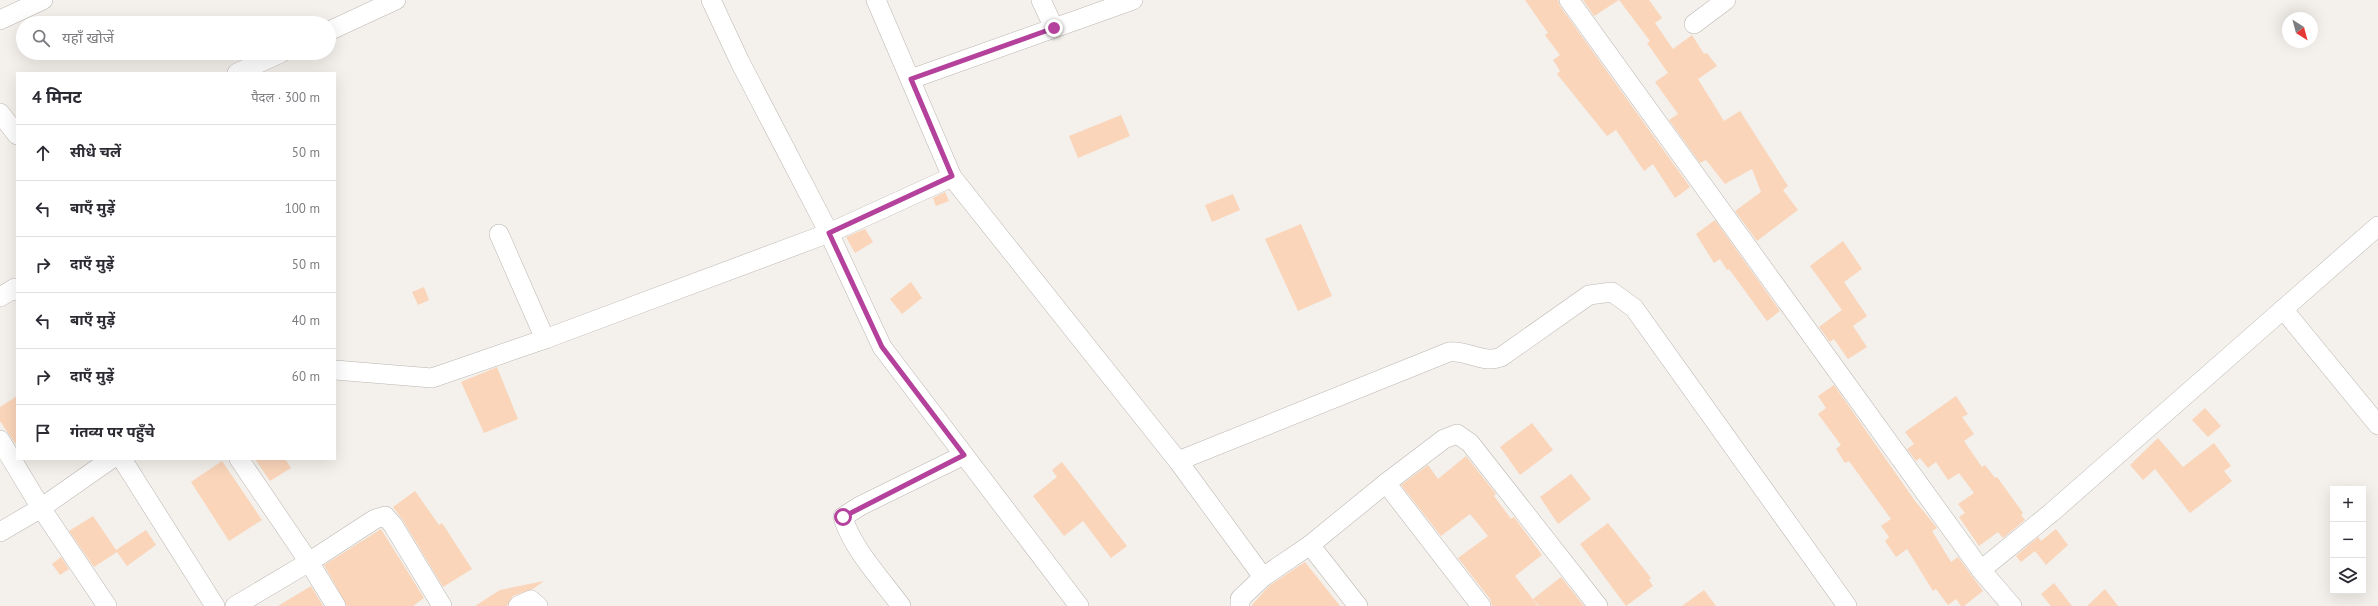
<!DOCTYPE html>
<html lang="hi">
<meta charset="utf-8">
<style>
body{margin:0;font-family:"PT Sans","Noto Sans Devanagari",sans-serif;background:#f7f7f7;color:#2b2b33}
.controls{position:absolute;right:12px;bottom:12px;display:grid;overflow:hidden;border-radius:0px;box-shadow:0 4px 16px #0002}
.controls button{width:36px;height:36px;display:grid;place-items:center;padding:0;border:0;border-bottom:1px solid #e1e1e2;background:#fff;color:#2b2b33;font:20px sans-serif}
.compass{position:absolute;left:2282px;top:12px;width:36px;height:36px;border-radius:50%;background:#fff;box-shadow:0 4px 16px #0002;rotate:144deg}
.stop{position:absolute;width:12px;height:12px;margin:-9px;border:3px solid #b4429c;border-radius:50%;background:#fff}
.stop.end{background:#b4429c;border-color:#fff;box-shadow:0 1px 4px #0008}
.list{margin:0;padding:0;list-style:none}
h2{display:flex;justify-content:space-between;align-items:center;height:52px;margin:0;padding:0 16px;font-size:17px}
h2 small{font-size:13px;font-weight:400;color:#7c7c81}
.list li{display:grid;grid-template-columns:26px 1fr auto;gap:12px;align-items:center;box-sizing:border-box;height:56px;padding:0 16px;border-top:1px solid #e1e1e2}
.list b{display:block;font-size:15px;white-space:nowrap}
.list em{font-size:13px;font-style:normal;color:#7c7c81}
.icon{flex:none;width:22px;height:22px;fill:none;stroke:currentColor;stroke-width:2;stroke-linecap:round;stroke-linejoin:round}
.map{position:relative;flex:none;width:2378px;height:606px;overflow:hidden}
.search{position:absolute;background:#fff;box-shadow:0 4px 16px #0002;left:16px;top:16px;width:320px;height:44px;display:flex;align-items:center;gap:10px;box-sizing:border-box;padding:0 14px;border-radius:22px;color:#7c7c81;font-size:15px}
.panel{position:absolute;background:#fff;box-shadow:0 4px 16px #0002;left:16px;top:72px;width:320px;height:388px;border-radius:0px}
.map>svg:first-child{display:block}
.building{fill:#fad5ba}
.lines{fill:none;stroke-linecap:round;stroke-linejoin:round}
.minor-casing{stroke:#bab6b2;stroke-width:20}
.minor{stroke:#fff;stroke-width:19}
.route{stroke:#b4429c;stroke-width:5}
</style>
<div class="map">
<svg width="2378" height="606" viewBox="0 0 2378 606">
<rect width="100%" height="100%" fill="#f4f0eb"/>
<g class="building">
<polygon points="1525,0 1558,0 1560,6 1690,187 1675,198 1653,164 1644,171 1616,130 1607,136 1557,74 1560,71 1553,60 1560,55 1545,35 1548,33"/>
<polygon points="1583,0 1619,0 1594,16"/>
<polygon points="1619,0 1649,0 1662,18 1655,23 1673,49 1692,35 1704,54 1707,53 1717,66 1698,79 1724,121 1740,111 1788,186 1783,190 1798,210 1757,241 1735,211 1761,192 1752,169 1725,184 1706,160 1700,163 1669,120 1678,114 1655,82 1668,73 1647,43 1650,41"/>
<polygon points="1121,115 1130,136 1078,158 1069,136"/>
<polygon points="945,192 949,201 936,206 933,198"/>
<polygon points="1233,194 1240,210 1212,222 1205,205"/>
<polygon points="1715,220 1780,311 1767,321 1729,269 1727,270 1720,259 1714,263 1696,234"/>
<polygon points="1301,224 1332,296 1298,311 1265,239"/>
<polygon points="865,229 873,242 855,253 846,237"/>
<polygon points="1843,241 1862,269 1844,282 1867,316 1853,326 1867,347 1848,359 1834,339 1830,342 1819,327 1842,310 1810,266"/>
<polygon points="911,282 922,298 902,314 890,299"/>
<polygon points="424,287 429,300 418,305 412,292"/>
<polygon points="497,367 518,419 484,433 461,382"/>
<polygon points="1834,385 1915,501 1937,528 1932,531 1951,562 1958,557 1983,591 1964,606 1961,606 1956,599 1948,605 1936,589 1933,591 1907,549 1896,557 1885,541 1889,537 1881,526 1891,519 1849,461 1845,463 1836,449 1841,445 1818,414 1826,408 1818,396"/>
<polygon points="17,396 17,446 0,421 0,407"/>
<polygon points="1956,396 1968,414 1962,417 1974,434 1964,441 1982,467 1985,465 1995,478 1997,477 2023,513 2021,515 2025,520 2003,538 1998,532 1979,546 1959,517 1965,513 1958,504 1974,493 1959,473 1948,480 1936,462 1928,468 1920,458 1916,461 1907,449 1914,444 1905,432"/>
<polygon points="2205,408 2221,426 2208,437 2192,420"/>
<polygon points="1532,423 1553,450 1520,475 1500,447"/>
<polygon points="2158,438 2183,467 2214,443 2231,466 2224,471 2232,481 2190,513 2155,469 2143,480 2130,465"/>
<polygon points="1466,456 1496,494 1494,496 1511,519 1514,517 1542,555 1515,576 1538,606 1492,606 1490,599 1458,558 1488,536 1470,514 1441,536 1401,485 1428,465 1438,479"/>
<polygon points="255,459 285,459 291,468 270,481"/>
<polygon points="222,461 262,520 229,541 191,482"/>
<polygon points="1062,462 1127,546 1111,558 1083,521 1064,536 1033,496 1057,477 1052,470"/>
<polygon points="1571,474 1591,499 1558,524 1540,497"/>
<polygon points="415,491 439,525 442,523 472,569 443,587 402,519 393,507"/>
<polygon points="93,516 116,550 146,530 156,545 127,566 117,552 94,567 69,531"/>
<polygon points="1608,523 1651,578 1649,580 1653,586 1626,606 1580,544"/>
<polygon points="381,529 424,598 413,606 347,606 324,565"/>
<polygon points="2056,529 2068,545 2046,565 2035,551 2021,562 2016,556 2038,537 2041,541"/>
<polygon points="61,557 69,569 60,575 52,564"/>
<polygon points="1305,562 1340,606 1251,606 1269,586"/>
<polygon points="1561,577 1584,606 1539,606 1533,599"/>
<polygon points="544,581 533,589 513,596 507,606 475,606 500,590"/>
<polygon points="2054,583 2072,606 2051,606 2041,594"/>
<polygon points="311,586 323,606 278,606"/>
<polygon points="2105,589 2118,606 2087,606"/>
<polygon points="1704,590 1716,606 1682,606"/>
</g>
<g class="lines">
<defs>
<g id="minor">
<polyline points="711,0 740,62 829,233 882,347 1079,606"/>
<polyline points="876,0 952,177 1178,461 1263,577"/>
<polyline points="1041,0 1054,28"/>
<polyline points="1569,0 1981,570"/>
<polyline points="0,20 43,0"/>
<polyline points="1694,24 1726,0"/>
<polyline points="329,31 396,0"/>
<polyline points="237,73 281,53"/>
<polyline points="911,79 1133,0"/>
<polyline points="0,113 17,135"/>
<polyline points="499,234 545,339"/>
<polyline points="0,297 15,288 17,291"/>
<polyline points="2283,309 2378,425"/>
<polyline points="335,370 432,378 545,339 829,233 952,177"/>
<polyline points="0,440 41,508 107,606"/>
<polyline points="122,459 215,606"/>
<polyline points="239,459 309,562 336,606"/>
<path d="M1178 461 1449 352C1467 350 1483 364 1501 357L1589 295 1612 292 1634 308 1847 606"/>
<polyline points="1386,483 1444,439 1457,434 1470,443 1598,606"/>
<polyline points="0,532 41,508 111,459"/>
<polyline points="235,606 309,562 375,519 385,516 393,525 442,606"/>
<polyline points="518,606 531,600 538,606"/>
<path d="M901 606C882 580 851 547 843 517L860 506 964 455"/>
<polyline points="1240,606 1240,599 1263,577 1310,545"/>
<polyline points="1358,606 1310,545 1386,483 1481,606"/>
<polyline points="2012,606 1981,570 2051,513 2378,226"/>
</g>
</defs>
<use href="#minor" class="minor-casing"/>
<use href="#minor" class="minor"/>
</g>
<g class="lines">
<polyline class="route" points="843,517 964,455 882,347 829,233 952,176 911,79 1054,28"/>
</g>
</svg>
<div class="controls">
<button>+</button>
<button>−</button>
<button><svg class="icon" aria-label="layers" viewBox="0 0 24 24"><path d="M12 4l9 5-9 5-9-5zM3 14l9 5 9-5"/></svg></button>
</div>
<svg class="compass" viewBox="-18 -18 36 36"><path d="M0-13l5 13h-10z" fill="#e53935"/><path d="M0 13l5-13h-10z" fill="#7c7c81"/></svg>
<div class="stop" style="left:843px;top:517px"></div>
<div class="stop end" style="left:1054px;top:28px"></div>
<div class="search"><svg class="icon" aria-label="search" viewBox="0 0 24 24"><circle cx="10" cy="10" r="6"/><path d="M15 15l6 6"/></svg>यहाँ खोजें</div>
<section class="panel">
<h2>4 मिनट<small>पैदल · 300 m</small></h2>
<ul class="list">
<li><svg class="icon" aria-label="ahead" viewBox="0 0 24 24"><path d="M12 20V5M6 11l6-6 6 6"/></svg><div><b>सीधे चलें</b></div><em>50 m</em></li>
<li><svg class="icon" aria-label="left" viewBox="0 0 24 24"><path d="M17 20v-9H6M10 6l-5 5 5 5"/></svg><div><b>बाएँ मुड़ें</b></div><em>100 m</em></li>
<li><svg class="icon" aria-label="right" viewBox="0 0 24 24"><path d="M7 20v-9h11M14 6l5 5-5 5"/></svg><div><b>दाएँ मुड़ें</b></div><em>50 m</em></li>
<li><svg class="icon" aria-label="left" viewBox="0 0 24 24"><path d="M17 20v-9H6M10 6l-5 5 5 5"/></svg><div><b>बाएँ मुड़ें</b></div><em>40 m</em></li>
<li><svg class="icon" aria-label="right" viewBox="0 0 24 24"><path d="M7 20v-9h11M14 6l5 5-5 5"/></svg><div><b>दाएँ मुड़ें</b></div><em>60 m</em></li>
<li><svg class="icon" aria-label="arrive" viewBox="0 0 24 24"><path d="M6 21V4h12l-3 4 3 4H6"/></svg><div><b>गंतव्य पर पहुँचे</b></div></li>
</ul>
</section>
</div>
